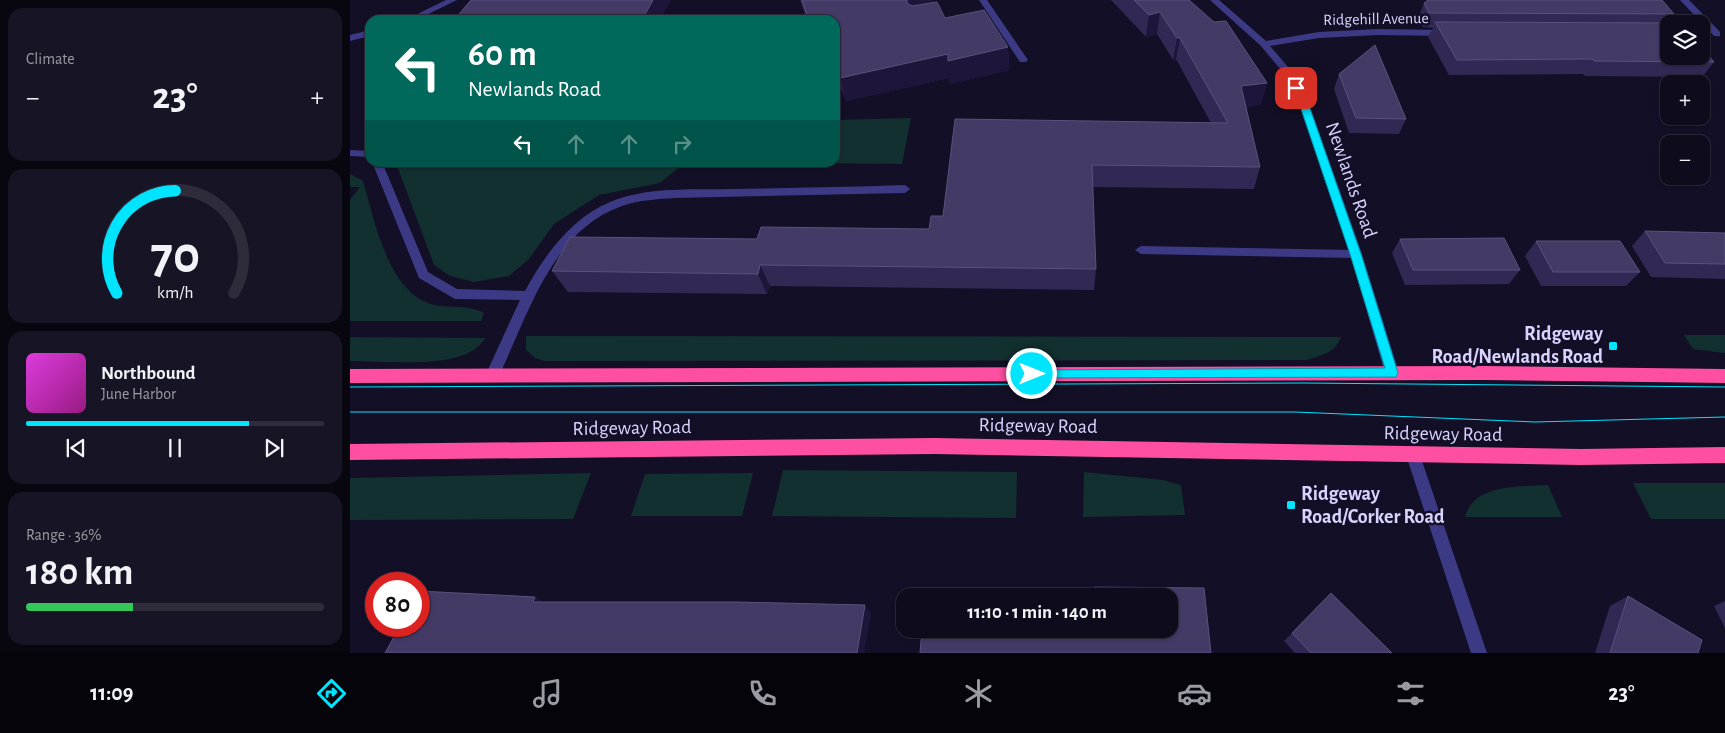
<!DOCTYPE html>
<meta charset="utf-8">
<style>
body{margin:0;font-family:"Alegreya Sans",sans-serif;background:#171425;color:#f1f3f6;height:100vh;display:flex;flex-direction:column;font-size:19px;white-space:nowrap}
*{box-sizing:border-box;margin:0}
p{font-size:16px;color:#9b9ba3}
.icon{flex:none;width:28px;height:28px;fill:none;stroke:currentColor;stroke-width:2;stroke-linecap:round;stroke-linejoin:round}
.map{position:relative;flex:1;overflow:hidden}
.drawer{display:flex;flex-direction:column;gap:8px;padding:8px;background:#08060f;width:350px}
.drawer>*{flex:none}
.guide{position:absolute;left:15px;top:15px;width:475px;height:152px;border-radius:15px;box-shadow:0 1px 4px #0004,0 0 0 1px #2e2b3b;background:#00695c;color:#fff;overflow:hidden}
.tools{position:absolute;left:1310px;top:15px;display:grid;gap:10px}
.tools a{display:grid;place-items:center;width:50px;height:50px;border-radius:10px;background:#0e0b1c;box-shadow:0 1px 4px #0004,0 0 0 1px #2e2b3b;font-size:25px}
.speed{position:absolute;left:15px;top:572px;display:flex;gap:10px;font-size:25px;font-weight:700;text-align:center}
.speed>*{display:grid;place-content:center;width:65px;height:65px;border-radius:50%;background:#0e0b1c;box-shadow:0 1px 4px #0004,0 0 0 1px #2e2b3b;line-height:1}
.speed .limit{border:8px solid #d22;background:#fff;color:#111}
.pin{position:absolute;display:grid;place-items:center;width:42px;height:42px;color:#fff;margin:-21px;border-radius:10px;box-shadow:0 2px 8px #0006}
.me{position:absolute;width:55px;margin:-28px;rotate:90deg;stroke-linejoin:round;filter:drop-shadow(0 0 4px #0008)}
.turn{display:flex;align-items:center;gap:18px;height:105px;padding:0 20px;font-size:22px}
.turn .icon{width:65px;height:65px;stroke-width:2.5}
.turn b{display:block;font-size:35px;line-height:42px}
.lanes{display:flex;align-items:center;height:48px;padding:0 20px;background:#0003;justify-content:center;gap:25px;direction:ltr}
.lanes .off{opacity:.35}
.big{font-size:38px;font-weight:600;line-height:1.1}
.drawer .card{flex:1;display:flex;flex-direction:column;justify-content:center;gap:8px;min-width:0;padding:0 18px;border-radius:15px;background:#171425}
.drawer .dial{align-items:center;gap:0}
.dial svg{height:130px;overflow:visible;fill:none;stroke:#2e2b3b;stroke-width:7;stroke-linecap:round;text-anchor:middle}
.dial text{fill:#f1f3f6;stroke:none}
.song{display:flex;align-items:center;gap:15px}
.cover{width:60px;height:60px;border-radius:8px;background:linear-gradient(135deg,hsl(300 70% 55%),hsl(310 70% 35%))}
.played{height:5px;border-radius:2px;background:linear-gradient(90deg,#00e5ff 75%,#2e2b3b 75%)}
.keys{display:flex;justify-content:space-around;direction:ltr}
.heat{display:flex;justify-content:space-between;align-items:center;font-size:28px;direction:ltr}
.charge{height:8px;border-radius:4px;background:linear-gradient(90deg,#34c759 36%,#2e2b3b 0)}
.trip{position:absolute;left:546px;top:588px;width:282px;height:50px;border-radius:15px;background:#0e0b1c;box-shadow:0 1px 4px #0004,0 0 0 1px #2e2b3b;font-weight:600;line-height:50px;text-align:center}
.tab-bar{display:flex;height:80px;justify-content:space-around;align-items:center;background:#06040b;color:#9b9ba3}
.tab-bar .icon{width:35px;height:35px}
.tab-bar .selected{color:#00e5ff}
.tab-bar b{font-size:22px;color:#f1f3f6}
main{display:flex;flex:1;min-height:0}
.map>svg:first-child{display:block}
</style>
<main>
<section class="drawer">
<div class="card"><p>Climate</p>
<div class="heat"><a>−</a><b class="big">23°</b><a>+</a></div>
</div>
<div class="card dial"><svg viewBox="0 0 100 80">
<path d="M14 69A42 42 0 1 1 86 69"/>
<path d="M14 69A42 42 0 0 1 50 6" stroke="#00e5ff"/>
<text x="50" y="56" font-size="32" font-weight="700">70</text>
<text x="50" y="72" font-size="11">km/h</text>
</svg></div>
<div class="card">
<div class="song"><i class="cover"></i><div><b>Northbound</b><p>June Harbor</p></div></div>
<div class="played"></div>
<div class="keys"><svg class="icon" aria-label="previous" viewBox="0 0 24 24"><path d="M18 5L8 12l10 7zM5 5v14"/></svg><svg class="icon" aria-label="pause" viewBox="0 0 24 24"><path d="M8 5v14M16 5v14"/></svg><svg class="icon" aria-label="next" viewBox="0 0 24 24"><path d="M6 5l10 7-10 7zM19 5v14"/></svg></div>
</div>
<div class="card"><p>Range · 36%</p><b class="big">180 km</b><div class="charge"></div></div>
</section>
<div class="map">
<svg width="1375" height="653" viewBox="0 0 1375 653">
<rect width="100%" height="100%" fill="#130f26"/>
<!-- green -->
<g fill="#12302f">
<polygon points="561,118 552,164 456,163 485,162 485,120"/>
<polygon points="46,163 46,162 343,163 331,166 310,183 249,195 204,224 179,259 159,276 124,282 100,276 84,265"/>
<path d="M0,174L13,181C24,218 37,288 78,303C96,310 115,303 134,313L131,321H0V200L10,187H0Z"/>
<polygon points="1334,335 1375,335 1375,353 1343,349"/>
<path d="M176,336L991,337C985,353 972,355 957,360L195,361L185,358L176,350Z"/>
<path d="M0,337L136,338C132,342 128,348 122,351C93,368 34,361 0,361Z"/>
<polygon points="433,470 667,472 666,518 422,516"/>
<polygon points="734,472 813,480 831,485 835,515 733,517"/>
<polygon points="241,473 223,519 0,520 0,478"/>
<polygon points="403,473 392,516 281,516 295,474"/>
<polygon points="1283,483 1375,483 1375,519 1301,519"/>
<path d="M1198,485L1212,517H1115C1124,483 1170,487 1198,485Z"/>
</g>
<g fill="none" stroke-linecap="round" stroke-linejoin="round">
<!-- lane -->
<g fill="#3d3a85" fill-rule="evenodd">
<polygon points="96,0 107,0 66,20 55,20"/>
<polygon points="629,0 637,0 678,60 676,62 670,62"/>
<polygon points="20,30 20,36 0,41 0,35"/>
<polygon points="0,150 20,151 20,157 0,156"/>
<path d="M22,162H32L78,272L107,289L175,291C194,256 221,218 260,202C298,186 344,190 384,189C441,188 498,187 555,185L560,189L555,193L325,198C308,199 289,200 272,206C200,231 177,319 147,380L142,381L137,380L135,376L170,300L105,299L69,278Z"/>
<polygon points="791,246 1006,250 1012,254 1006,258 791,254 785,250"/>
</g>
<!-- street -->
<g fill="#3d3a85" fill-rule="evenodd">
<polygon points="860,0 869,0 916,41 969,32 1028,29 1096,30 1100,33 1096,36 1028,35 969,38 920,46 945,75 958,101 1012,254 1049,373 1047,377 1042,378 1037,377 1035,373 1000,254 948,101 936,76 911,46"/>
<polygon points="1330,0 1339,0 1370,32 1370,36 1364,36"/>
<polygon points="1063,449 1068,451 1070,455 1137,653 1121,653 1056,455 1058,451"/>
</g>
<!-- highway -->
<g fill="#ff4fa3" fill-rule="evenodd">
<polygon points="1135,366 1375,369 1375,383 1135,380 0,383 0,369"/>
<polygon points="585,438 1231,449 1375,447 1375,463 1231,465 585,454 0,460 0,444"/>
</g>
<!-- tram -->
<g stroke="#00e5ff" stroke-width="1">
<polyline points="0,387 954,383 1375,387"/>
<polyline points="0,412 945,412 1185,422 1375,417"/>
</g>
</g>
<!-- wall -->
<g fill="#312854">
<polygon points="450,0 584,0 584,2 595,18 658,47 659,70 600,84 599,78 496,101 485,72 485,20 457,20"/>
<polygon points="761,0 839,0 917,83 911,104 896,107 910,167 904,189 742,187 746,269 744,290 420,286 417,294 218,292 202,271 407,239 579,229 593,216 861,123 826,59 823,60 807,34 796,37"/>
<polygon points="1074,3 1324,14 1318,23 1364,62 1352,77 1235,76 1233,74 1099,75 1078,37 1083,28 1073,27 1068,18"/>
<polygon points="989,74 1056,119 1049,134 999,133 984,89"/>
<polygon points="1295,231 1375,233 1375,279 1301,277 1282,246"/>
<polygon points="1050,239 1170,270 1159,284 1055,285 1042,253"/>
<polygon points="1186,241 1290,272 1276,286 1191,286 1175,256"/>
<polygon points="981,593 1042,653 945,653 934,641"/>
<polygon points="1278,596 1348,653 1245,653 1260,606"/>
<polygon points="1375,601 1375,628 1364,606"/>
</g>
<!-- shaded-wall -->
<g fill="#1d163a">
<polygon points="303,0 321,0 310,20 292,20"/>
<polygon points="557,0 584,0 586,16 560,26"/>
<polygon points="810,12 807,34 796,37 799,15"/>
<polygon points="467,16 468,20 459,20 458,18"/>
<polygon points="827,38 830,38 826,59 823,60"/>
<polygon points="658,47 659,70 600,84 599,78 496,101 490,78 598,54"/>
<polygon points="917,83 911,104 886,108 891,86"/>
<polygon points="410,265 420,286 417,294 408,274"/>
<polygon points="185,597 201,606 183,602"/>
<polygon points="515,605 521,614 514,653 507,653"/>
</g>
<!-- building -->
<g fill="#433a66" stroke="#5a527e">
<polygon points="121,0 303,0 292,20 104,20"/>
<polygon points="452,0 557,0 557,3 562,6 587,2 595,18 634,10 658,47 598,61 598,54 490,78 485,64 485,20 468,20 467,16 458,18"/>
<polygon points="784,0 839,0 864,22 876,21 917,83 891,86 910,167 742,165 746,269 410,265 408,274 202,271 220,237 407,239 411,227 579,229 581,216 593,216 605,119 878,123 830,38 827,38 810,12 799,15"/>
<polygon points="1078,0 1312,0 1324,14 1079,13 1074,3"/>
<polygon points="1085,22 1331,23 1332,24 1319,24 1319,56 1351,56 1351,47 1364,62 1244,61 1243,59 1107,60"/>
<polygon points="1025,45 1056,119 1006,118 989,74"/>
<polygon points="1295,231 1375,233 1375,264 1315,263"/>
<polygon points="1154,238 1170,270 1063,270 1050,239"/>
<polygon points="1186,241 1270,241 1290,272 1203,272"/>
<polygon points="744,587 854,588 861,653 570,653 572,629 820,629 820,596 744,596"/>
<polygon points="69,591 185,597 183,602 385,602 515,605 507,653 35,653 50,626 69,626"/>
<polygon points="981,593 1042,653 961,653 942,633"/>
<polygon points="1278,596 1352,640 1348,653 1260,653"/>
</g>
<!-- route -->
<polygon fill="#00e5ff" stroke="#0095a6" points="946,85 949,86 957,100 1011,254 1048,373 1046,377 678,378 676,374 678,371 682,370 1035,368 1000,254 948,100 942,88"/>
<!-- markers -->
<g fill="#00e5ff" stroke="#130f26" stroke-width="2">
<rect x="1258" y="341" width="10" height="10" rx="2.5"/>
<rect x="936" y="500" width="10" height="10" rx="2.5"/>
</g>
<g text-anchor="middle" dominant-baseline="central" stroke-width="5" stroke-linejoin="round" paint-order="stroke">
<!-- far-street labels -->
<g font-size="16" fill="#d9d4ff" stroke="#130f26">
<text transform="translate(1026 19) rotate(-1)">Ridgehill Avenue</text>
</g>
<!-- street labels -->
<g font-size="20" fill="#d9d4ff" stroke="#130f26">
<text transform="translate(1001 180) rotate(71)">Newlands Road</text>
<text transform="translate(688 426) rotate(1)">Ridgeway Road</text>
<text transform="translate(282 428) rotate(-1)">Ridgeway Road</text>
<text transform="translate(1093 434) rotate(1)">Ridgeway Road</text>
</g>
<!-- poi labels -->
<g font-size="20" font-weight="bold" fill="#d9d4ff" stroke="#130f26" text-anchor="end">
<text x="1253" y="334">Ridgeway<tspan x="1253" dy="23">Road/Newlands Road</tspan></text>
<text x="951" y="494" text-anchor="start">Ridgeway<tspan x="951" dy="23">Road/Corker Road</tspan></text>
</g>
</g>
</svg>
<div class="tools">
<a><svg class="icon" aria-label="layers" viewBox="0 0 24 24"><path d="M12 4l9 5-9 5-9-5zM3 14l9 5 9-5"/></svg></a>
<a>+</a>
<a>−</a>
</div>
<div class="speed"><div class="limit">80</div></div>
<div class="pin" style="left:946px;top:88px;background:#d93025"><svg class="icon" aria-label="arrive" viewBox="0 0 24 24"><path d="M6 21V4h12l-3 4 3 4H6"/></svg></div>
<svg class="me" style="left:682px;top:374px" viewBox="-20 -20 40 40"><circle r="17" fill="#00e5ff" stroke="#fff" stroke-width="3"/><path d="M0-11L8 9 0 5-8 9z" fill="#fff"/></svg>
<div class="trip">11:10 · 1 min · 140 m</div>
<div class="guide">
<div class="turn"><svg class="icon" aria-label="left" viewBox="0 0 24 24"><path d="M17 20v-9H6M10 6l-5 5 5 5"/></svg><div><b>60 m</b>Newlands Road</div></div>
<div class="lanes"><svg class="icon" aria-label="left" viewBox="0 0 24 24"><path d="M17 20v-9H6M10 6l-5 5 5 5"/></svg><svg class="icon off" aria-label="ahead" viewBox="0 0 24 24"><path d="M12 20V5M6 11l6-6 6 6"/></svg><svg class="icon off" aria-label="ahead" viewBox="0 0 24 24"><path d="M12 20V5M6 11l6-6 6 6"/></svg><svg class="icon off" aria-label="right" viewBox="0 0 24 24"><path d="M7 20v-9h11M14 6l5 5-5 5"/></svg></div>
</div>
</div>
</main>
<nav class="tab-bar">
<b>11:09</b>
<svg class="icon selected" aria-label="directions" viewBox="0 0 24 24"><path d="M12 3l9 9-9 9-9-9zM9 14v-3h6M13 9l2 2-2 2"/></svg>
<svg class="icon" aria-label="music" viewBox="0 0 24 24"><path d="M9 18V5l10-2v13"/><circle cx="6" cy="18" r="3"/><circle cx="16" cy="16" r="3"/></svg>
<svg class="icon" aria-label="phone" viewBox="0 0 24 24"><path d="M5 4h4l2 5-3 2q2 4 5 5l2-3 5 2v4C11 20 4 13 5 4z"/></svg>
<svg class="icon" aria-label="climate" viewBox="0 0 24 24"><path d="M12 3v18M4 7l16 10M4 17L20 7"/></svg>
<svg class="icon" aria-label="car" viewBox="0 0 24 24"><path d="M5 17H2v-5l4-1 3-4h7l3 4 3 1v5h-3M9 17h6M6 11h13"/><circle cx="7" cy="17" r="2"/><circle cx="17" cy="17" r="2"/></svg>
<svg class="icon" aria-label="filters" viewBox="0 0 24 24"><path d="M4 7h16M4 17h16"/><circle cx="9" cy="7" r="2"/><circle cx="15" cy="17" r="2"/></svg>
<b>23°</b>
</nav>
